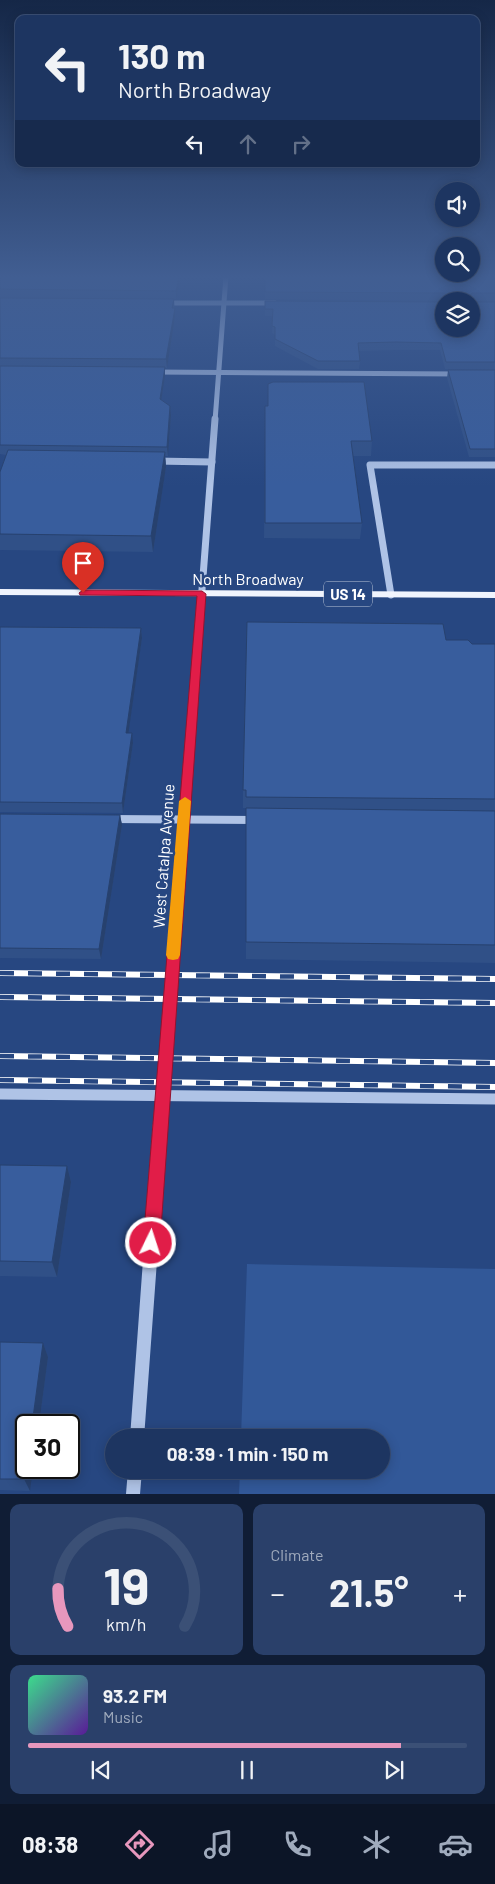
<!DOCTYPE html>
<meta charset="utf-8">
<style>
body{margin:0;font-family:Barlow,sans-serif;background:#2a406a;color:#f1f3f6;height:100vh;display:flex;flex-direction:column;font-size:19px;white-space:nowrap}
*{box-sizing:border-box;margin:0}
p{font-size:16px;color:#a0abbd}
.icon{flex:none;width:28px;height:28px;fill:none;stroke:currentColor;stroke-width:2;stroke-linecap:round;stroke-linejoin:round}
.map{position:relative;height:1494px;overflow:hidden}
.side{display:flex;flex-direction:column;gap:10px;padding:10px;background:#101d35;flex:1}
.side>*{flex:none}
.guide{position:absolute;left:15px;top:15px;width:465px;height:152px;border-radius:10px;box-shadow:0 2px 12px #0003,0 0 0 1px #3b5076;background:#1d3561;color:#f1f3f6;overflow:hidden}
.controls{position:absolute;left:435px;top:182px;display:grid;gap:10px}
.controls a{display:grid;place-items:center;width:45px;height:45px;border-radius:50%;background:#1d3561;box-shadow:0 2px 12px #0003,0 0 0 1px #3b5076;font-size:25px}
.speed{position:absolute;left:15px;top:1414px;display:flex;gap:10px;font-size:25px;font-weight:700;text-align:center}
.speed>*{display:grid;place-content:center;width:65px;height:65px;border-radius:50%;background:#1d3561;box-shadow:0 2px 12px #0003,0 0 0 1px #3b5076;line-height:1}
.speed .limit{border:2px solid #111;border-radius:8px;background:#fff;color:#111}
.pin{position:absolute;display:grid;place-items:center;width:42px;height:42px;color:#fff;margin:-51px -21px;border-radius:50% 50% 50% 0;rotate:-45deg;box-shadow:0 0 5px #0007}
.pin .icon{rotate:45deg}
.me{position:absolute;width:55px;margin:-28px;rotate:4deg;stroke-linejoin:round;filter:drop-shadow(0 0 4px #0008)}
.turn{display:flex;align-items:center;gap:18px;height:105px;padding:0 20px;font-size:22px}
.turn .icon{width:65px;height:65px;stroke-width:2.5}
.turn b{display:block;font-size:35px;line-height:42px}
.lanes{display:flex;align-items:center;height:48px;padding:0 20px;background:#0003;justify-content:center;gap:25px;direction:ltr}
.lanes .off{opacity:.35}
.big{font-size:38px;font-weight:700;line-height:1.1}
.side .card{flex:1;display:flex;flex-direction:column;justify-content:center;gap:8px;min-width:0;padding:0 18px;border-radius:10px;background:#2a406a}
.side .dial{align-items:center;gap:0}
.dial svg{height:130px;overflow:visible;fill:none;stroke:#3b5076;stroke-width:7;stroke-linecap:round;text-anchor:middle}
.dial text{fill:#f1f3f6;stroke:none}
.song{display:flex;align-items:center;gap:15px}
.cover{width:60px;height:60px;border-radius:8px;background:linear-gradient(135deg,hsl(150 70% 55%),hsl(270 70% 35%))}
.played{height:5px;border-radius:2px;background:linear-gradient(90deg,#e797bd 85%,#3b5076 85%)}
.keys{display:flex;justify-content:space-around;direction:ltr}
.heat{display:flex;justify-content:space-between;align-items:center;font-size:28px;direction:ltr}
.side .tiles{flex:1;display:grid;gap:10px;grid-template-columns:1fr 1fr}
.card:last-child{grid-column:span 2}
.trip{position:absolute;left:105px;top:1429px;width:285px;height:50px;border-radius:25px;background:#1d3561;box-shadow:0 2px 12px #0003,0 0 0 1px #3b5076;font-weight:700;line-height:50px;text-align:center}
.tab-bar{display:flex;height:80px;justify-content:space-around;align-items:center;background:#0c1527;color:#a0abbd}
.tab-bar .icon{width:35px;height:35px}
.tab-bar .current{color:#e797bd}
.tab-bar b{font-size:22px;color:#f1f3f6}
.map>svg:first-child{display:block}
</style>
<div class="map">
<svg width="495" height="1494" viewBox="0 0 495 1494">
<rect width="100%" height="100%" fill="#274781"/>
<!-- green -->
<polygon fill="#325898" points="247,1264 495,1269 495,1494 239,1494 240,1470 381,1470 381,1438 241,1437"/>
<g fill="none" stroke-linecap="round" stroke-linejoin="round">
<!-- minor-far4 -->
<g stroke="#afc3e6" stroke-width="5">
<polyline points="163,303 275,303"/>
<polyline points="155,372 460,374"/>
<polyline points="215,421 226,276"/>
</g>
<!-- minor-far3 -->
<g stroke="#afc3e6" stroke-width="7">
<polyline points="155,461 212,462"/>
<polyline points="391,595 370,465 495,465"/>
<polyline points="201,603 215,419"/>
</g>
<!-- minor-far2 -->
<g stroke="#afc3e6" stroke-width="8">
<polyline points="110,819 257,820"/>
<polyline points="183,833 201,601"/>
</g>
<!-- minor-far1 -->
<g stroke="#afc3e6" stroke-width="11">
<polyline points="0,1094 495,1099"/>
<polyline points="160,1125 183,832"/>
</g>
<!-- minor -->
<g stroke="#afc3e6" stroke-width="14">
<polyline points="137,1438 160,1124"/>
<polyline points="133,1494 135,1470"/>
</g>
<!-- major -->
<polygon fill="#f0f4fd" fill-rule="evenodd" points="0,589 495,592 495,598 0,595"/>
<defs>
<g id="rail">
<polyline points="0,973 495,979"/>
<polyline points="0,997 495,1003"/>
<polyline points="0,1056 495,1063"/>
<polyline points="0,1080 495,1087"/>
</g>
</defs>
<!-- rail casing -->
<use href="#rail" stroke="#fff" stroke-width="6"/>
<!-- rail -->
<use href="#rail" stroke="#274781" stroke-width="4.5" stroke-dasharray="14" stroke-linecap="butt"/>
</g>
<!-- wall -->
<g fill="#305087">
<polygon points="0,276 181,276 176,299 0,298"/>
<polygon points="265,276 495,276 495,301 445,301 265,299"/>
<polygon points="0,298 174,299 175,317 167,368 165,368 165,376 161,400 170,406 171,415 168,456 165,456 166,467 153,552 0,550 0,472 6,455 0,454"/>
<polygon points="265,301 495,302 495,370 445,369 440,350 396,350 359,351 360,361 359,369 318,369 275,346 275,335 272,333 273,316 265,316"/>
<polygon points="448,370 495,370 495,457 469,457 447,378"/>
<polygon points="265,406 372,441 371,456 353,456 362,523 360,539 264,538"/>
<polygon points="0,627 141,628 142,638 128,733 133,743 123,813 0,812"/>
<polygon points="446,640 472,644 495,644 495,963 246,959 246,808 243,808 243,790"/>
<polygon points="0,814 120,815 122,825 101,959 0,958"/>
<polygon points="0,1165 67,1166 71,1182 57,1277 0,1276"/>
<polygon points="0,1342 43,1343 48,1357 39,1425 26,1425 30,1491 0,1490"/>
</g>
<!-- shaded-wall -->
<g fill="#27416e">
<polygon points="179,276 181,276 176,299 176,291"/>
<polygon points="472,293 471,301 470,301 468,298"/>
<polygon points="175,308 175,317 167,368 166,359"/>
<polygon points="165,367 165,376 160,408 160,399"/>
<polygon points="170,406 171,415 168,456 167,447"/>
<polygon points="165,452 166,467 153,552 151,536"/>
<polygon points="141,628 142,638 127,743 126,733"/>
<polygon points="132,733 133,743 123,813 122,803"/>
<polygon points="120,815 122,825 101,959 99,949"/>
<polygon points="67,1166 71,1182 57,1277 52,1262"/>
<polygon points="43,1343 48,1357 39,1425 32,1425"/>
<polygon points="26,1462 26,1468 33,1468 30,1491 24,1479"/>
</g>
<!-- building -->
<g fill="#385d9d" stroke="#27416e">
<polygon points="0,276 179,276 176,291 0,289"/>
<polygon points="265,276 495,276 495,293 472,293 468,298 471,301 446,301 449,297 445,293 265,292"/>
<polygon points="0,298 174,299 172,308 175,308 166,359 0,358"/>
<polygon points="265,301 444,302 444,329 471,329 471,302 495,302 495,362 446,362 441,343 396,342 358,343 360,361 318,361 275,339 275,327 272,326 273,309 265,309"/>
<polygon points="0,366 165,367 160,399 170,406 167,447 0,445"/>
<polygon points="448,370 495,370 495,449 470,449"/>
<polygon points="273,382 364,382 372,441 351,441 362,523 265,523 265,406 268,406 268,384"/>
<polygon points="8,450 165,452 151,536 0,534 0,472"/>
<polygon points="247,622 443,624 446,640 468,640 472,644 495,644 495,799 246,797 246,790 243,790"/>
<polygon points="0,627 141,628 126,733 132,733 122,803 0,802"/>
<polygon points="246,808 495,811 495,945 246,942"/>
<polygon points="0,814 120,815 99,949 0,948"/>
<polygon points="0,1165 67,1166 52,1262 0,1261"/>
<polygon points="0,1342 43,1343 32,1425 26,1425 26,1462 24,1479 0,1479"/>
</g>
<!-- sky -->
<linearGradient id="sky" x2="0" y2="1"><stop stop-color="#152747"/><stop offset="0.57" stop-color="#415e92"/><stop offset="1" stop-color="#415e92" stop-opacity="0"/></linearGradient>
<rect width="495" height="486" fill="url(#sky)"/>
<!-- route -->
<polygon fill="#e11d48" stroke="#92132f" points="83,590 202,591 206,594 160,1243 157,1249 151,1251 145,1249 143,1243 197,596 80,595 79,593"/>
<!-- slow -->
<polygon fill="#f59e0b" points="185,797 191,801 180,955 178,959 173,960 168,959 166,955 179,801"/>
<g text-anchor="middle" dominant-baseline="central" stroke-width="5" stroke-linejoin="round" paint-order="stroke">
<!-- shield labels -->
<rect fill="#274781" stroke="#bec8d9" stroke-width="1" x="324" y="581.5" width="48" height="25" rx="4"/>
<g font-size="15" font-weight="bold" fill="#fff">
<text x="348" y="594">US 14</text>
</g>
<!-- street labels -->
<g font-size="16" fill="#fff" stroke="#274781">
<text x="248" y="578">North Broadway</text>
<text transform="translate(163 856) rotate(-86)">West Catalpa Avenue</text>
</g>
</g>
</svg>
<div class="controls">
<a><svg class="icon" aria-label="sound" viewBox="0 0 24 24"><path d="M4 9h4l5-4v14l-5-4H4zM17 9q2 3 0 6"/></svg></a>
<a><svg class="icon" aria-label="search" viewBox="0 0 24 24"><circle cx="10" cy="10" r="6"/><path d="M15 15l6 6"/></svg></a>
<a><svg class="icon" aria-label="layers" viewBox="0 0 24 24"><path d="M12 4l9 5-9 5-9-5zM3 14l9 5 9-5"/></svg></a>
</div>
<div class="speed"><div class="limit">30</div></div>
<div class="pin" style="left:83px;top:593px;background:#d93025"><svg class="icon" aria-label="arrive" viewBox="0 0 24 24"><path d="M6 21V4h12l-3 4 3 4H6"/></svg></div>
<svg class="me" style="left:151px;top:1243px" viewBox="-20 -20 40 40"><circle r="17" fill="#e11d48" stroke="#fff" stroke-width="3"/><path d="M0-11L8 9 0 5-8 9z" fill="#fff"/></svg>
<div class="trip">08:39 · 1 min · 150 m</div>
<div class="guide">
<div class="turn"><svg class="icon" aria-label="left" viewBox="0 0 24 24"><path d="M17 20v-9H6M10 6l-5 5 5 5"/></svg><div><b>130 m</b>North Broadway</div></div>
<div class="lanes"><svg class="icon" aria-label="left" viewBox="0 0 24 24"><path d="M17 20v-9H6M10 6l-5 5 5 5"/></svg><svg class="icon off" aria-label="ahead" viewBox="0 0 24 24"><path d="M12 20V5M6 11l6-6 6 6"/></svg><svg class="icon off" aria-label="right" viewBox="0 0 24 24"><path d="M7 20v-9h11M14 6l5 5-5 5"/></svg></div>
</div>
</div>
<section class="side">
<div class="tiles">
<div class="card dial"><svg viewBox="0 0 100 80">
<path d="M14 69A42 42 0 1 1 86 69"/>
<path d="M14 69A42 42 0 0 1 8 46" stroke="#e797bd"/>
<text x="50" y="56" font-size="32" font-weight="700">19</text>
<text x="50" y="72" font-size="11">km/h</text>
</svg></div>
<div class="card"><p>Climate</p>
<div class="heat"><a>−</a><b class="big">21.5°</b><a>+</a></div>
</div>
<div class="card">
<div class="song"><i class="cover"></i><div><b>93.2 FM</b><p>Music</p></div></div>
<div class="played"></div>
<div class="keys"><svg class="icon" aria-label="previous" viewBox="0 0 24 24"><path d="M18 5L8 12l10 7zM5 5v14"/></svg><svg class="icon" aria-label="pause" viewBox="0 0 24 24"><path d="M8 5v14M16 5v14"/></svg><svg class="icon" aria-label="next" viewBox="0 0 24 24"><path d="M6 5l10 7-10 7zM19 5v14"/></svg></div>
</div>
</div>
</section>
<nav class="tab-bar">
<b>08:38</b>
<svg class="icon current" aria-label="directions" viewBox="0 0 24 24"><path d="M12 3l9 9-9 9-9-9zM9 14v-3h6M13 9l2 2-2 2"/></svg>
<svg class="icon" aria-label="music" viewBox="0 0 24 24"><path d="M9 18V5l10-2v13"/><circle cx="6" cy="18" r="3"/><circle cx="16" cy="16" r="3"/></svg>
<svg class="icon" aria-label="phone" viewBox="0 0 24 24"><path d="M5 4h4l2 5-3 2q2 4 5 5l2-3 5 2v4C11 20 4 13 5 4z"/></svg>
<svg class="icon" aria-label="climate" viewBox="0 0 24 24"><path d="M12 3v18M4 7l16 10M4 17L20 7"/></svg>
<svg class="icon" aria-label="car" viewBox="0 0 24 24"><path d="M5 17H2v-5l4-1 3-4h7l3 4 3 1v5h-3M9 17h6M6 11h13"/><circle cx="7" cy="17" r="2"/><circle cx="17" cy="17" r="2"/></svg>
</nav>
